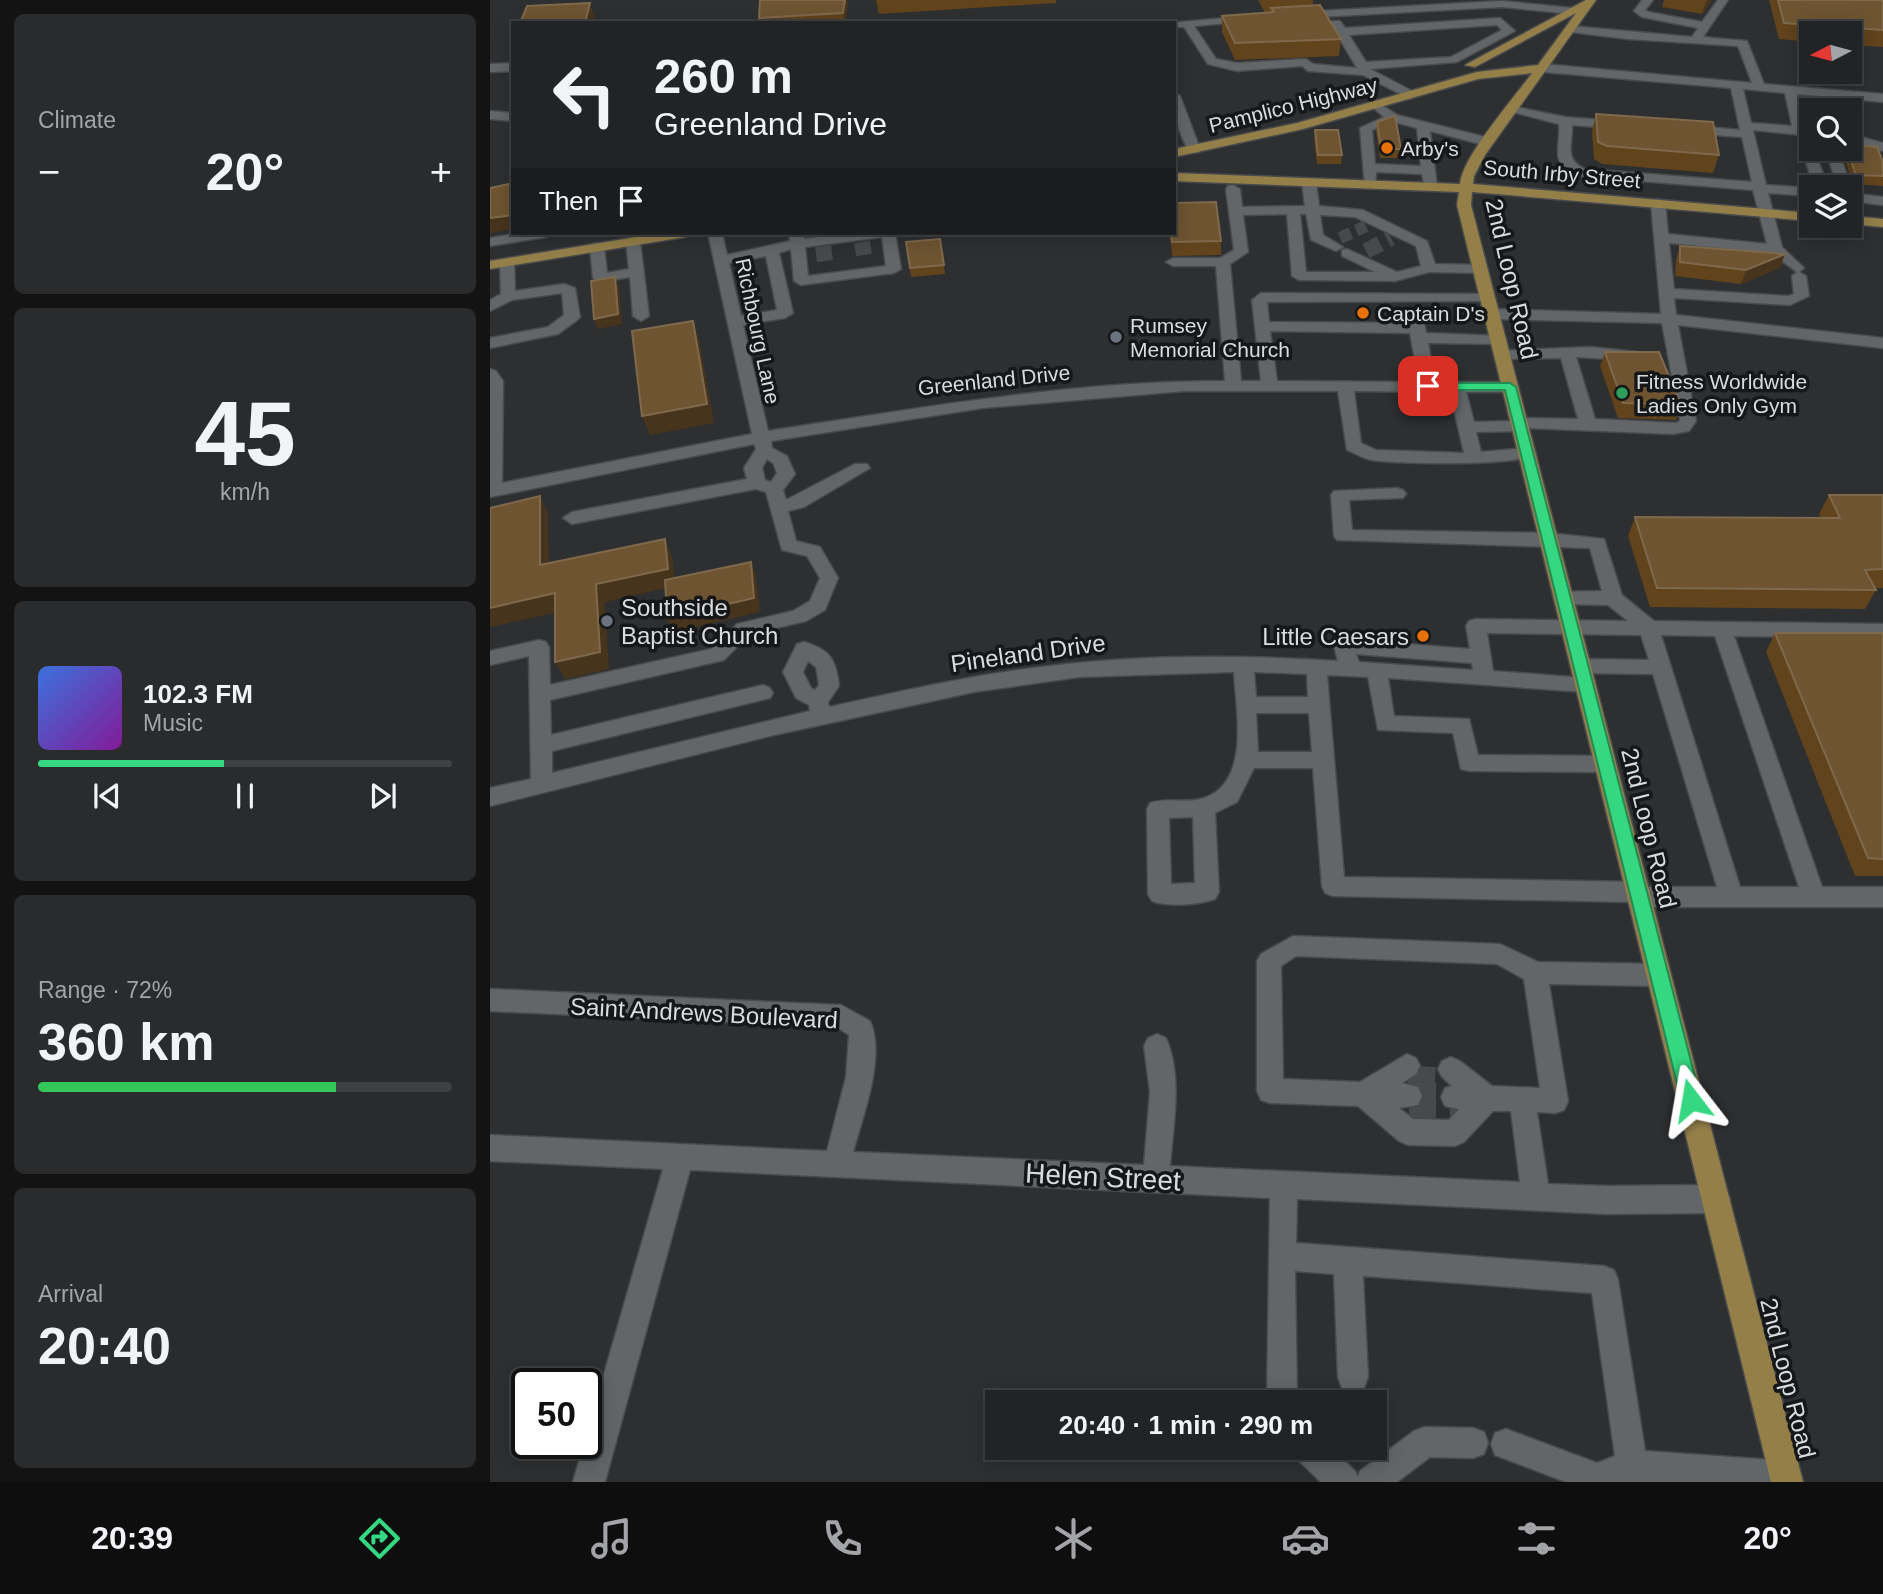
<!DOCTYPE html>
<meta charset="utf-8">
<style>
body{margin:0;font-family:Helvetica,sans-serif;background:#2a2b2d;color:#f1f3f6;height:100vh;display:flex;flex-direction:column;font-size:26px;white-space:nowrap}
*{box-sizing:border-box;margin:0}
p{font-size:23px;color:#a2a4a7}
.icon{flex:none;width:38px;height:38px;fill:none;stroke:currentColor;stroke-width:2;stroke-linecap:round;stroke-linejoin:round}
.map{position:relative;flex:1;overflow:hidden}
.side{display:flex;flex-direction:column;gap:14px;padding:14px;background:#131314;width:490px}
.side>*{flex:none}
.banner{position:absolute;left:21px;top:21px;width:665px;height:214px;border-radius:0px;box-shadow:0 4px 18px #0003,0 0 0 2px #3f4042;background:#222325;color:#f1f3f6;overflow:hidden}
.needle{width:46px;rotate:264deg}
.buttons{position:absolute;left:1309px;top:21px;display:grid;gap:14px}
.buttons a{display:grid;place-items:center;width:63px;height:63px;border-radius:0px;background:#222325;box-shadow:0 4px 18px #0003,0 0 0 2px #3f4042;font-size:35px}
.speed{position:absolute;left:21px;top:1368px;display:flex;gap:14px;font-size:35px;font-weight:700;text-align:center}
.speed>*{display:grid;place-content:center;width:91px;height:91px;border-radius:50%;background:#222325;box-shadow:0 4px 18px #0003,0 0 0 2px #3f4042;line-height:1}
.speed .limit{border:4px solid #111;border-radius:10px;background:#fff;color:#111}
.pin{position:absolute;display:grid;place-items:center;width:60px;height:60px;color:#fff;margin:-30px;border-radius:14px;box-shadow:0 4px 10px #0006}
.me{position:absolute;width:77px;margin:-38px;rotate:346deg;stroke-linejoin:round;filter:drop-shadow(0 0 5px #0008)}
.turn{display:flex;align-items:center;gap:24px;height:147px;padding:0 28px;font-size:32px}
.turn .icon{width:91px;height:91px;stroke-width:2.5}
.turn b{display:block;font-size:49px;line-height:60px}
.then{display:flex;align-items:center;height:66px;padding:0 28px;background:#0003;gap:14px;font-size:26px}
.big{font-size:52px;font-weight:600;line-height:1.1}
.side .widget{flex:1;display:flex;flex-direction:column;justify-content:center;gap:10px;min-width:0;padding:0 24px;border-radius:10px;background:#2a2b2d}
.side .dial{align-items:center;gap:0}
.dial b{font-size:91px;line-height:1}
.song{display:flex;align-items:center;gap:21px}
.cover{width:84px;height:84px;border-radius:10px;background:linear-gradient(135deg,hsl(220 70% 55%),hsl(290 70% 35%))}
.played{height:7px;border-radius:4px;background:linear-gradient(90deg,#35d881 45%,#3f4042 45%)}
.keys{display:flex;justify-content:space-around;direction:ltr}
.heat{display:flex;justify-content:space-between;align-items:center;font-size:38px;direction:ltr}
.charge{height:10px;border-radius:5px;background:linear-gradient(90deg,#34c759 72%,#3f4042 0)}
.trip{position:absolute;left:495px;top:1390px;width:402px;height:70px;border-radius:0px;background:#222325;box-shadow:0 4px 18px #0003,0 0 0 2px #3f4042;font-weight:600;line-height:70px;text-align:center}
.dock{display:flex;height:112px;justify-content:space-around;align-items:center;background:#0e0e0f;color:#a2a4a7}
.dock .icon{width:49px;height:49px}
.dock .on{color:#35d881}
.dock b{font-size:32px;color:#f1f3f6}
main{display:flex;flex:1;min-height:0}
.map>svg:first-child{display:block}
</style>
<main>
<section class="side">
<div class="widget"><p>Climate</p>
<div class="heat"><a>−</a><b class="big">20°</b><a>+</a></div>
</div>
<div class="widget dial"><b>45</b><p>km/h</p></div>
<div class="widget">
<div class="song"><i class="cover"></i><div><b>102.3 FM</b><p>Music</p></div></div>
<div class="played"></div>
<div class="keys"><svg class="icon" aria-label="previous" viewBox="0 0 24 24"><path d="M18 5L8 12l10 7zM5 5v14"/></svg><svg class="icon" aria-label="pause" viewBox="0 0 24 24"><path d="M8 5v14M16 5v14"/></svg><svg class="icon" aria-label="next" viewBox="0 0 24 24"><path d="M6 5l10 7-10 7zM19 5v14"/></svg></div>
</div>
<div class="widget"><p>Range · 72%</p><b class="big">360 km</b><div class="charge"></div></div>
<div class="widget"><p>Arrival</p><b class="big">20:40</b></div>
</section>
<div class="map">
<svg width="1393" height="1482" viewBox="0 0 1393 1482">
<rect width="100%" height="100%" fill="#2d2f31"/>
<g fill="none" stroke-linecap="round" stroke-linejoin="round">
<!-- minor-tunnel-far2 -->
<polyline stroke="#47494b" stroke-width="12" stroke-dasharray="12 6" stroke-linecap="butt" points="850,238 876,226"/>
<!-- minor-tunnel-far1 -->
<g stroke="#47494b" stroke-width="16" stroke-dasharray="16 8" stroke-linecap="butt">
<polyline points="372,242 374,255"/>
<polyline points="333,246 335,261"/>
<polyline points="876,251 901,238"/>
</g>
<!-- minor-tunnel -->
<g stroke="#47494b" stroke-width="27" stroke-dasharray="27 14" stroke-linecap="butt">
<polyline points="918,1079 963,1082"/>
<polyline points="919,1096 964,1097"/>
<polyline points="919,1111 966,1112"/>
</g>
<defs>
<g id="minor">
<path d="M1152,0H1163L1155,10L1159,12L1212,22L1228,0H1238L1213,37L1257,41L1274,84L1393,94V102L1307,94L1315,128H1321V136L1263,130L1276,185L1321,188V196L1278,193L1292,247L1314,268L1309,272L1316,276L1319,296L1300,305L1184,298L1186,315L1393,338V348L1188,325L1206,421L1199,431L1183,434L1037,428L1030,431L986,432L991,452L1037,448L1046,453C1034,467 905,464 882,460C874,459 865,453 857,450L848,391H694L493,408L281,441L282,448L297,456L305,474L293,490L296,500L365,464H377L380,468L314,507L298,511L306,541L330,547L348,578L335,610L316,621L260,634L234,660L60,700L61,735L273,685L280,688L283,693L280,698L62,751V773L320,711L319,705L306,698L293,672L307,644L314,642C341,650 346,660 349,686L338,702L339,707C413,691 486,674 560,666C656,654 754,655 848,661L844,646L847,641L854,639L980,649L976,626L979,621L986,619L1138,621L1118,605L1073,604L1066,602L1063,597L1066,592L1112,591L1100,548L847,540L844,536L841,495L844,491L907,488L913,490L916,494L913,498L859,500L862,530L1059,533L1114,539L1132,595L1164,621L1393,624V638L1244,636L1332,887H1393V907H1149L1140,902L843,896L835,893L832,886L823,768H764L747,802L725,813L729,892L725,899C708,905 679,907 662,901L658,894L657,809L660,803C677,797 697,804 714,798C761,782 746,711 744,672L589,677L484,692L284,735L0,806V788L41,779L39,656L0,665V651L49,640L56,642L59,647L60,685L221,649L247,624L303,611L320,601L330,578L317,556L292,550L276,492L266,489L82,524L73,518L82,512L257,479L254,468L266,449L264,444L0,497V369L6,371L13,381L12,483L262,434L218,233H232L237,255L300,241L299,233H313L314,239L360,233H405L411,269L404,273L311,285L304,281L301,249L289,253L303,313L295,318L253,325L278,431C429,408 582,381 735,381L726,266H683L676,262L683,258H730L744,250L736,189L738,186L743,185L750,189L752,207L815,206L812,183L819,179L826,183L829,206L873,210L937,241L945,264L991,265L998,269L991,273L939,272L905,281L809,280L802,276L797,214L753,215L758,252L740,264L751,381H771L762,300L771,293L998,294L1005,298L1003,301L777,302L779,322L919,323L917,316L925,311L933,316L936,333L1013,336L1016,339L1013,342L1008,344L938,343L945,382H1020L1028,387L1020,392H976L984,422L1022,421L1029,418L1088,419L1071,358L1012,359L1006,357L1004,354L1006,351L1100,347L1147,352L1149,355L1147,358L1141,360L1086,357L1105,419L1187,423L1190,420L1172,323L1002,319L994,314L1002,309L1171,314L1161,203L1168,199L1175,203L1178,234L1277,244L1263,190L1087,176C1058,162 1071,148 1069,124L1015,110L1021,106L1075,117L1137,122V128L1133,129L1082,125C1083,144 1073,159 1095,169L1262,182L1252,137L1196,133L1190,129L1196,125L1250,130L1241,88L1053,72L1047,68L1053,64L1262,83L1248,46L1138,39L1081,32L1075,29L1081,26L1202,37L1208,28L1152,17L1144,11ZM1253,89L1295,93L1302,126L1261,123ZM810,214H816L821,240L846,251L853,247L833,235L830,215L865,217L926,246L931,266L907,272L857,249L852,250V256L885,272H816ZM392,237L396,266L318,276L315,247ZM1179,243L1281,253L1307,272L1302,276L1304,294L1298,296L1184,289ZM276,256L287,310L251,316L239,263ZM780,331L920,333L929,382L787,381ZM864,391L960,392L974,453L886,450L871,443ZM277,459L283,463L287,473L281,482L275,480L272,468ZM997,633L1151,635L1159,660L1090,659L1083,661L1080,666L1083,671L1090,673L1163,674L1227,887H1157L1148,882L854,877L837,675L878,677L888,730L963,733L971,769L979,771L1115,772L1123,770L1126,764L1123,758L1115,756L988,755L979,719L904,716L898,678L1095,692L1102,690L1105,685L1102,680L1095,678L1003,671ZM1171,635L1225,636L1309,887H1250ZM866,654L982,663L983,670L869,662ZM318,661L326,667L329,685L325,690L321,688L313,672ZM764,672L817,674L818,697H766ZM766,713H819L822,752H768ZM703,817L705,883L681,884L679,818Z"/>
<polygon points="1012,1 1083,8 1088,11 1083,14 1012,7 809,18 804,15 809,12"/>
<path d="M759,16L765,19L763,21L704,26L726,59L747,63L816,59L823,64L867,68L840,23L842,21H850L855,28L1010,18L1025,31L967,62L880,69L924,92L926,95L920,99L873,75L818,71L812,66L747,71L718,64L694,27H684V23H679ZM1007,25L1012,30L961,57L876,62L859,35Z"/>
<polygon points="23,63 23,71 0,72 0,64"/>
<path d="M684,92L690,96L710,149L709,152L704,153C689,146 684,108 684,92Z"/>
<path d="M887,102L907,115L1003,139L1004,142L998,146L940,131L947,186L945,189H935L932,174L886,172L885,188H875L870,128L894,117L881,106ZM904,122L927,128L931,166L885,164L882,130Z"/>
<polygon points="0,111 23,113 23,121 0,119"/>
<polygon points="1360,134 1393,143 1393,151 1360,142"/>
<polygon points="1321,145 1321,149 1327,149 1325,152 1338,187 1324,187 1312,149"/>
<polygon points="1336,149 1348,149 1361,187 1360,188 1347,187"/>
<polygon points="1360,193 1393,197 1393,205 1360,201"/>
<polygon points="31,233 63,233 56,237 0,246 0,238"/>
<polygon points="143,237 150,241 159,316 151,321 143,316 140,277 110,282 103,278 100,247 102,244 107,243 114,247 117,273 139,269 136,241"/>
<polygon points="17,258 24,262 25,291 74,284 85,288 90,317 87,320 68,334 0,348 0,338 58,327 74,315 72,293 22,300 0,311 0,300 11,294 10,262"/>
<path d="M803,936L1010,944L1048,962L1169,964L1178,967L1181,975L1178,983L1169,986L1059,984L1078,1101L1074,1110L1065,1113L1047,1112L1058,1184L1117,1186L1226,1185L1236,1189L1240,1199L1236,1209L1226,1213L1117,1214L807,1199L806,1243L1114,1266L1124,1270L1128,1280L1155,1451L1296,1461L1307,1466L1312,1477L1310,1482H1076L1005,1455L1001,1444L1005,1433L1016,1429L1107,1463L1125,1456L1102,1293L873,1276L878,1377L874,1388L863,1392L852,1388L848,1377L844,1274L805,1271L807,1402H777L780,1198L200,1170L115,1482H83L173,1169L0,1161V1135L337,1151L356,1077L359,1035L347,1027L0,1011V989L351,1005L380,1021C396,1056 373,1116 363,1152L654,1165L660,1092L654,1046L658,1038L667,1034L676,1038C693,1076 683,1126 680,1166L1030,1182L1021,1111H1003L974,1142L965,1146L918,1145L909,1141L868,1106L780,1103L771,1100L767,1091V961L771,954ZM806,956L1007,964L1034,979L1050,1088L1002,1086L970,1061L961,1057L952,1061L948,1069L952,1077L962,1086L955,1088L951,1097L955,1106L969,1109L959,1120L923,1119L909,1108L928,1105L932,1096L928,1087L912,1083L926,1074L930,1066L926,1058L917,1054L870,1082L793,1079L791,966Z"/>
<polygon points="935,1427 983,1428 994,1432 998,1443 994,1454 983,1458 940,1457 907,1482 831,1482 806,1458 802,1447 840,1447 865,1471 868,1477 870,1471 924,1431"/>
</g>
<g id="major">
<path d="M1096,0H1106L995,155L984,176L983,184L1321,213V221L982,192L981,205L1313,1482H1281L967,205L969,192L684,181V173L970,184C972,157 1025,97 1042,73L988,79L813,129L684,157V149L807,123L987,72L1048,65L1086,13L985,67L975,65Z"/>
<polygon points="1360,216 1393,219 1393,227 1360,224"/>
<polygon points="171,233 202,233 195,237 0,269 0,261"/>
</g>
</defs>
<!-- minor casing -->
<use href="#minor" stroke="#484a4c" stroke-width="3"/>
<!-- major casing -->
<use href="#major" stroke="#484a4c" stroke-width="3"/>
<!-- minor -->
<use href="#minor" fill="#636668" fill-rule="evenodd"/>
<!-- major -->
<use href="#major" fill="#947f49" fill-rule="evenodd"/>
</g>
<!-- wall -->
<g fill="#61431c">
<polygon points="270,0 357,0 358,5 355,23 270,23 269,18"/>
<polygon points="386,0 566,0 566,3 389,14"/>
<polygon points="768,0 829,0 823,0 823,5 851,39 849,56 745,60 732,32 732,16 775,13"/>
<polygon points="1174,0 1222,0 1212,14 1172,7"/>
<polygon points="1279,0 1393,0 1393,47 1360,45 1360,33 1321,33 1321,42 1289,39"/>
<polygon points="1106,114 1229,155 1223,173 1112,164 1104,159 1102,131"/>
<polygon points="887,122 911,149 910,158 890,158 886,131"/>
<polygon points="825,130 852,155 851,164 827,164 824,139"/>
<polygon points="1355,149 1360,149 1393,162 1393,186 1363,184 1353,154"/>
<polygon points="680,233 731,241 731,255 682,256"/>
<polygon points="450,239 455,274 421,277 416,242"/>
<polygon points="1190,246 1290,268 1251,284 1185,276 1186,260"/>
<polygon points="1115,352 1191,405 1186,420 1128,418 1110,366"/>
<polygon points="1339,495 1393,495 1393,588 1385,588 1386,590 1375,609 1160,607 1138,536 1145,517 1331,518 1329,514"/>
<polygon points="1285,633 1393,633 1393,876 1365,876 1276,652"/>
</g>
<!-- shaded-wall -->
<g fill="#47341c">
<polygon points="355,0 357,0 358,5 355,23 353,13"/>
<polygon points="1217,0 1222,0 1212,14 1216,2"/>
<polygon points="100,3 104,15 102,23 95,23"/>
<polygon points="23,215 23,229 0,233 0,218"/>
<polygon points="1295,254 1290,268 1251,284 1256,270"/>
<polygon points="125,277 129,286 132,324 108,329 104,319"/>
<polygon points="203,321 209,339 224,423 160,435 152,416"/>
<polygon points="50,496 58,514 59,582 50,565"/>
<polygon points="175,539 182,557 186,586 115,602 119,669 75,679 65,662 106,584"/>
<polygon points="261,562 266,576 270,612 183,632 177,618"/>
<polygon points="65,593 74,611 0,627 0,608"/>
</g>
<!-- building -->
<g fill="#6e5431" stroke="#7f694c" stroke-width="2">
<polygon points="270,0 355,0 353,13 269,18"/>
<polygon points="1288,0 1393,0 1393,30 1294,23"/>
<polygon points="100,3 95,23 30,23 37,6"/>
<polygon points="830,5 851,39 745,43 732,16 784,12 781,8"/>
<polygon points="1106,114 1223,122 1229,155 1117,146 1108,142"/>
<polygon points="905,116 911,149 891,149 887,122"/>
<polygon points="825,130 848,130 852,155 828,155"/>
<polygon points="1360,145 1387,147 1393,162 1393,176 1366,175 1357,149 1360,149"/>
<polygon points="23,183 23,215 0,218 0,188"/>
<polygon points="726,202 731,241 682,242 681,233 684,233 684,203"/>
<polygon points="450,239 454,265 420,268 416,242"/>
<polygon points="1190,246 1295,254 1256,270 1190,262"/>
<polygon points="125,277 128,314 104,319 101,281"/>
<polygon points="203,321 217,404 152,416 142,331"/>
<polygon points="1115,352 1169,352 1191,405 1133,403"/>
<polygon points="1339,495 1393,495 1393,569 1375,570 1386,590 1167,588 1145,517 1350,518"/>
<polygon points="50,496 50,565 175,539 178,569 106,584 110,652 65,662 65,593 0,608 0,508"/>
<polygon points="261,562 264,598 177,618 175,580"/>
<polygon points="1285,633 1393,633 1393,859 1378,858"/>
</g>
<!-- route -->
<polygon fill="#35d881" stroke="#228c54" stroke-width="2" points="933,383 1020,383 1026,387 1211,1100 1208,1106 1201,1109 1194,1106 1191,1100 1015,390 938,390 932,386"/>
<!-- markers -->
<g fill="#e8710a" stroke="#161718" stroke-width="2.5">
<circle cx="897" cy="148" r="7"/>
<circle cx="873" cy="313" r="7"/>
<circle cx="933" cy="636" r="7"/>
</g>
<g fill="#6b7280" stroke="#161718" stroke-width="2.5">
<circle cx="626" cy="337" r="7"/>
<circle cx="117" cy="621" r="7"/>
</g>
<circle fill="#2e9e5b" stroke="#161718" stroke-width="2.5" cx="1132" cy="393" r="7"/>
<g text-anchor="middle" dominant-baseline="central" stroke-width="7" stroke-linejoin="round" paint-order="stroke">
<!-- far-street labels -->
<g font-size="21" fill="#dadbdd" stroke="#161718">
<text transform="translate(803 105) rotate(-14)">Pamplico Highway</text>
<text transform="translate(1072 174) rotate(5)">South Irby Street</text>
<text transform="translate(268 331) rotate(78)">Richbourg Lane</text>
<text transform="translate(504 380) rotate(-6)">Greenland Drive</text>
</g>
<!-- far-poi labels -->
<g font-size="21" fill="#dadbdd" stroke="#161718" text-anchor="start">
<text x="911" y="148">Arby's</text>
<text x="887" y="313">Captain D's</text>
<text x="640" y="325">Rumsey<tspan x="640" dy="24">Memorial Church</tspan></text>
<text x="1146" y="381">Fitness Worldwide<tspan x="1146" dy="24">Ladies Only Gym</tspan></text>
</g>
<!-- street labels -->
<g font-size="24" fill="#dadbdd" stroke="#161718">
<text transform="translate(1022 279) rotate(77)">2nd Loop Road</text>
<text transform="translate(538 653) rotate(-8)">Pineland Drive</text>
<text transform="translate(1159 828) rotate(76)">2nd Loop Road</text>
<text transform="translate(214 1013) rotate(3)">Saint Andrews Boulevard</text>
<text transform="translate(1298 1378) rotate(76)">2nd Loop Road</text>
</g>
<!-- poi labels -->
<g font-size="24" fill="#dadbdd" stroke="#161718" text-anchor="start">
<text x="131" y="607">Southside<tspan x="131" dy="28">Baptist Church</tspan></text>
<text x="919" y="636" text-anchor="end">Little Caesars</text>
</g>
<!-- near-street labels -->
<g font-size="28" fill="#dadbdd" stroke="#161718">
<text transform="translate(613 1177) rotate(3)">Helen Street</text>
</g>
</g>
</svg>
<div class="buttons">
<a><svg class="needle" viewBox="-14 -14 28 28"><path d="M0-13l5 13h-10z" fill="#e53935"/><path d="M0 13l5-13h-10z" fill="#a2a4a7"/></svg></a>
<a><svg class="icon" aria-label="search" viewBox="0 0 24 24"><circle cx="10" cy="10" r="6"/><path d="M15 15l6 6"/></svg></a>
<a><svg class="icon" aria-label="layers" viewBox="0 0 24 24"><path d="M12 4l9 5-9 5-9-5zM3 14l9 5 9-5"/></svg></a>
</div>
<div class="speed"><div class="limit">50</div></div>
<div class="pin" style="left:938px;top:386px;background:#d93025"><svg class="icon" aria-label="arrive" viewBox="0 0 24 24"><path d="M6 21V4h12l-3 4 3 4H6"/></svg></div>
<svg class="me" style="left:1201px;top:1100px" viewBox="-20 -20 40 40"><path d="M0-17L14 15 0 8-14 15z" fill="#35d881" stroke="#fff" stroke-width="4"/></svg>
<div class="trip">20:40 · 1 min · 290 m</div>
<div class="banner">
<div class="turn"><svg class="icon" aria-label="left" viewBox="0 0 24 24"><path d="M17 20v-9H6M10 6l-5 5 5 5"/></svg><div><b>260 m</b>Greenland Drive</div></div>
<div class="then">Then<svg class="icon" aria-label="arrive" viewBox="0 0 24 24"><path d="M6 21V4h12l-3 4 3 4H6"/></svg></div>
</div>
</div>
</main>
<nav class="dock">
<b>20:39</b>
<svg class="icon on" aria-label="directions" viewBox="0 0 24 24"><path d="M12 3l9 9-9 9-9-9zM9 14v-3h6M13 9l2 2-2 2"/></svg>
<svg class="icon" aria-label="music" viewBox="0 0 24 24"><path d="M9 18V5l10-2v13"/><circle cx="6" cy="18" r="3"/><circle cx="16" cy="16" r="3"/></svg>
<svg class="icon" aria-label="phone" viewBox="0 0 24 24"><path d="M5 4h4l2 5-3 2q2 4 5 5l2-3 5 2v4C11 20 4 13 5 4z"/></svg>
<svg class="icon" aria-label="climate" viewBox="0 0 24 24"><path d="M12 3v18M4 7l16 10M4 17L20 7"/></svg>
<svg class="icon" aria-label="car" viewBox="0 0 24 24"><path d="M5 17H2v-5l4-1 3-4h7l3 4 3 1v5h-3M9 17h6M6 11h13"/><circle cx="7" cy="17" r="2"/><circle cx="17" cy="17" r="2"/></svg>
<svg class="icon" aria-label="filters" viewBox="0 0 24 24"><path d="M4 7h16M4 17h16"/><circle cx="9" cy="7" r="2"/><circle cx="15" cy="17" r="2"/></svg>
<b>20°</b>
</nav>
